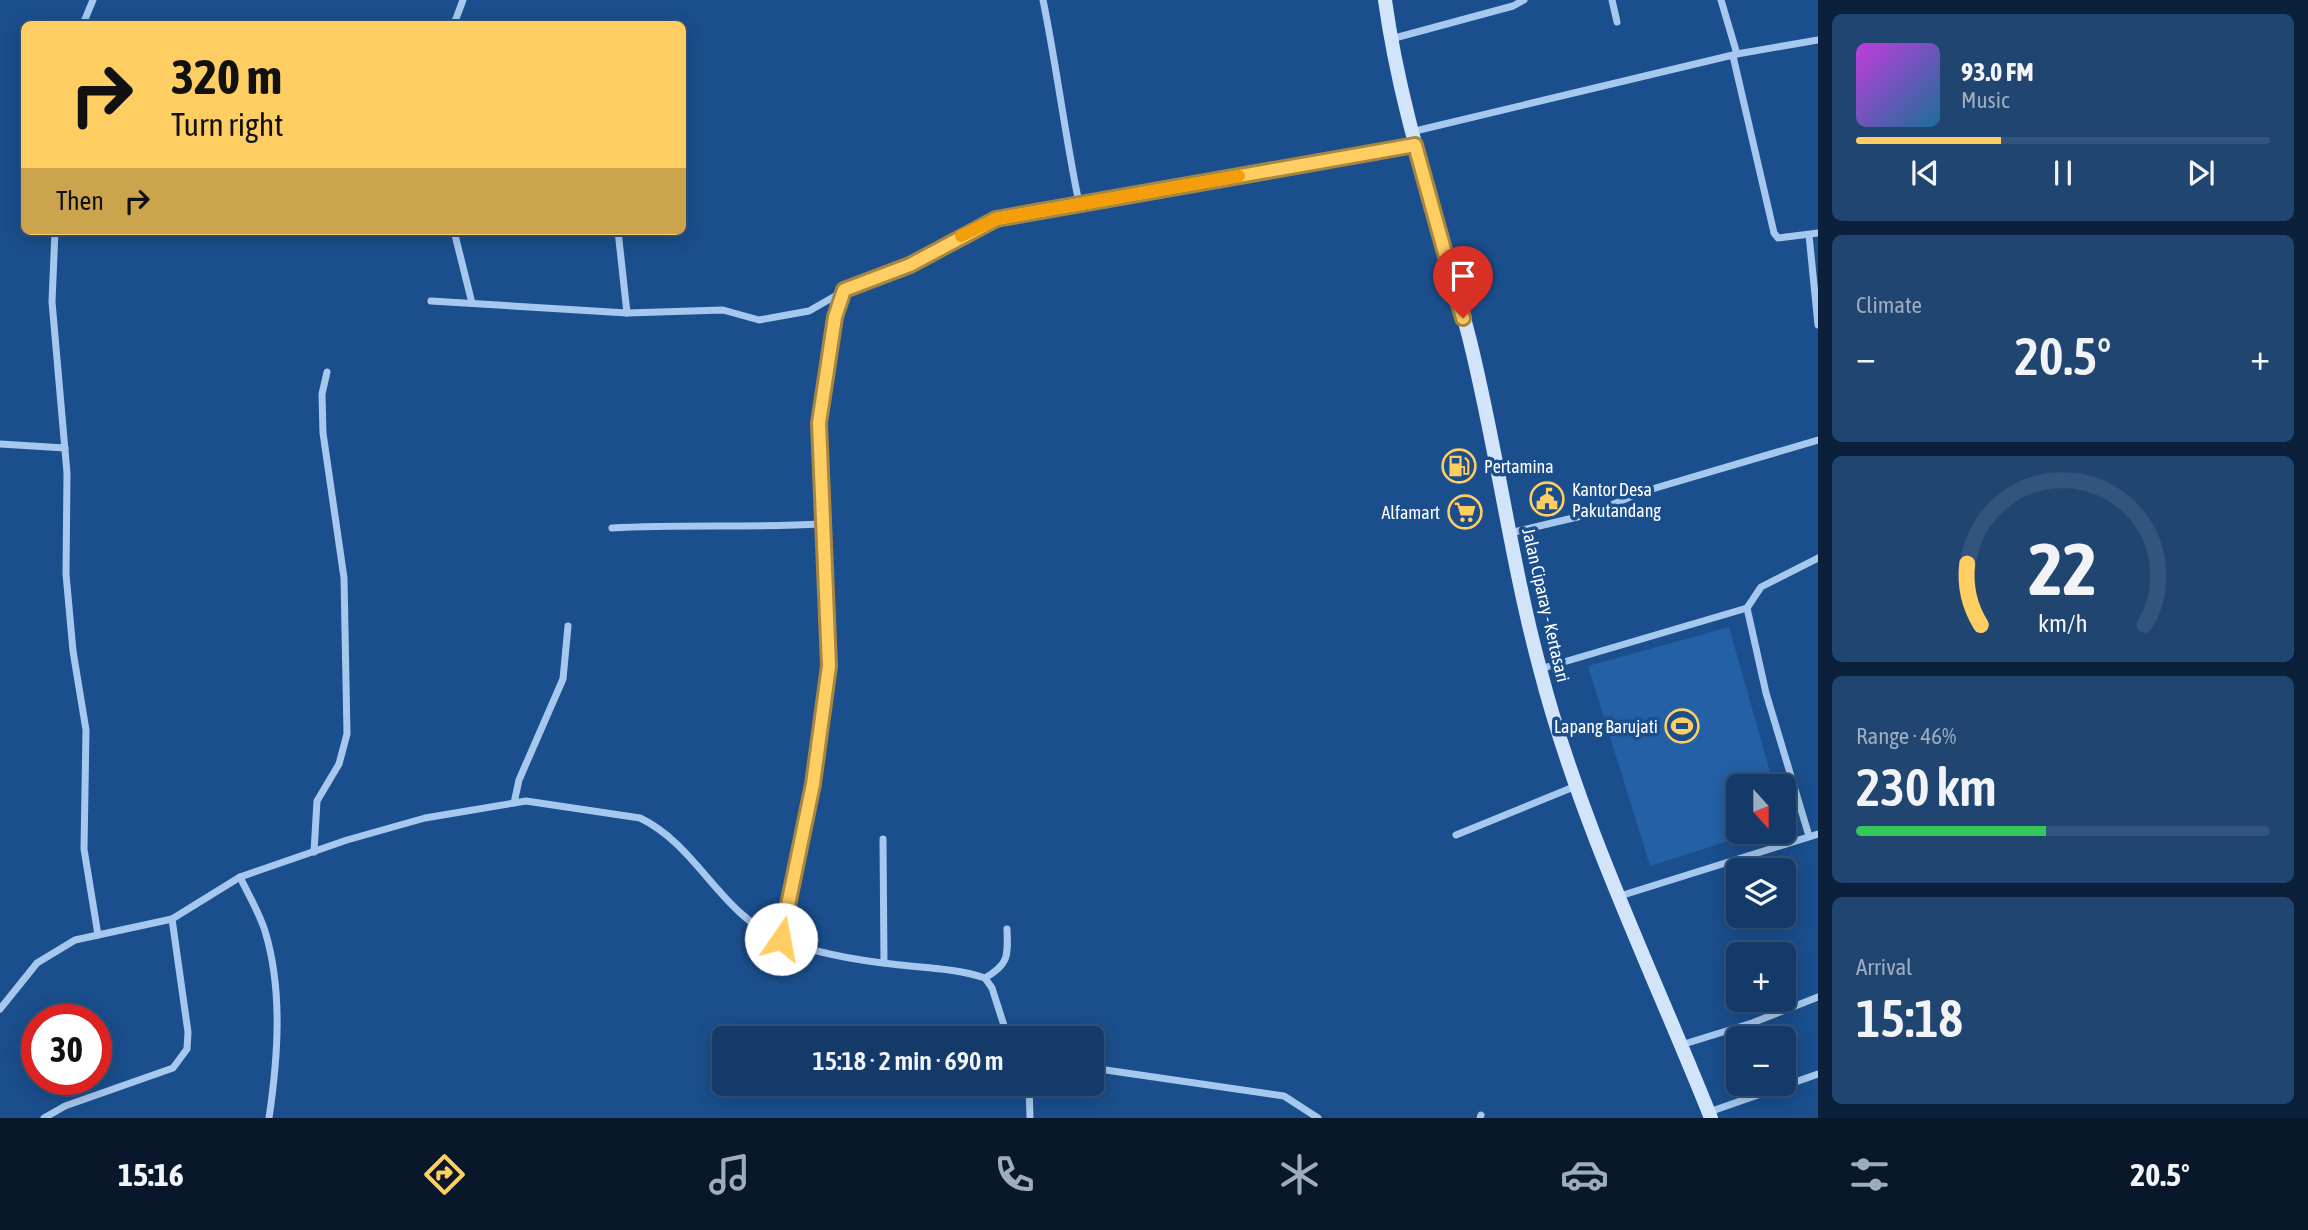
<!DOCTYPE html>
<meta charset="utf-8">
<style>
body{margin:0;font-family:"Asap Condensed",sans-serif;background:#214571;color:#f1f3f6;height:100vh;display:flex;flex-direction:column;font-size:26px;white-space:nowrap}
*{box-sizing:border-box;margin:0}
p{font-size:23px;color:#9dadc0}
.icon{flex:none;width:38px;height:38px;fill:none;stroke:currentColor;stroke-width:2;stroke-linecap:round;stroke-linejoin:round}
.map{position:relative;flex:1;overflow:hidden}
.drawer{display:flex;flex-direction:column;gap:14px;padding:14px;background:#0b203a;width:490px}
.drawer>*{flex:none}
.top-card{position:absolute;left:21px;top:21px;width:665px;height:214px;border-radius:10px;box-shadow:0 4px 18px #0003,0 0 0 2px #33547d;background:#ffce62;color:#111;overflow:hidden}
.needle{width:46px;rotate:159deg}
.fabs{position:absolute;left:1726px;top:774px;display:grid;gap:14px}
.fabs a{display:grid;place-items:center;width:70px;height:70px;border-radius:10px;background:#143a69;box-shadow:0 4px 18px #0003,0 0 0 2px #33547d;font-size:35px}
.speed{position:absolute;left:21px;top:1004px;display:flex;gap:14px;font-size:35px;font-weight:700;text-align:center}
.speed>*{display:grid;place-content:center;width:91px;height:91px;border-radius:50%;background:#143a69;box-shadow:0 4px 18px #0003,0 0 0 2px #33547d;line-height:1}
.speed .limit{border:10px solid #d22;background:#fff;color:#111}
.pin{position:absolute;display:grid;place-items:center;width:60px;height:60px;color:#fff;margin:-72px -30px;border-radius:50% 50% 50% 0;rotate:-45deg;box-shadow:0 0 7px #0007}
.pin .icon{rotate:45deg}
.me{position:absolute;width:77px;margin:-38px;rotate:12deg;stroke-linejoin:round;filter:drop-shadow(0 0 5px #0008)}
.turn{display:flex;align-items:center;gap:24px;height:147px;padding:0 35px;font-size:32px}
.turn .icon{width:91px;height:91px;stroke-width:2.5}
.turn b{display:block;font-size:49px;line-height:60px}
.then{display:flex;align-items:center;height:66px;padding:0 35px;background:#0003;gap:14px;font-size:26px}
.big{font-size:52px;font-weight:600;line-height:1.1}
.drawer .tile{flex:1;display:flex;flex-direction:column;justify-content:center;gap:10px;min-width:0;padding:0 24px;border-radius:10px;background:#214571}
.drawer .dial{align-items:center;gap:0}
.dial svg{height:182px;overflow:visible;fill:none;stroke:#33547d;stroke-width:7;stroke-linecap:round;text-anchor:middle}
.dial text{fill:#f1f3f6;stroke:none}
.song{display:flex;align-items:center;gap:21px}
.cover{width:84px;height:84px;border-radius:10px;background:linear-gradient(135deg,hsl(290 70% 55%),hsl(200 70% 35%))}
.played{height:7px;border-radius:4px;background:linear-gradient(90deg,#ffce62 35%,#33547d 35%)}
.keys{display:flex;justify-content:space-around;direction:ltr}
.heat{display:flex;justify-content:space-between;align-items:center;font-size:38px;direction:ltr}
.charge{height:10px;border-radius:5px;background:linear-gradient(90deg,#34c759 46%,#33547d 0)}
.trip{position:absolute;left:712px;top:1026px;width:392px;height:70px;border-radius:10px;background:#143a69;box-shadow:0 4px 18px #0003,0 0 0 2px #33547d;font-weight:600;line-height:70px;text-align:center}
.tabs{display:flex;height:112px;justify-content:space-around;align-items:center;background:#08172a;color:#9dadc0}
.tabs .icon{width:49px;height:49px}
.tabs .active{color:#ffce62}
.tabs b{font-size:32px;color:#f1f3f6}
main{display:flex;flex:1;min-height:0}
.map>svg:first-child{display:block}
</style>
<main>
<div class="map">
<svg width="1818" height="1118" viewBox="0 0 1818 1118">
<rect width="100%" height="100%" fill="#1a4e8c"/>
<!-- green -->
<polygon fill="#2360a5" points="1729,627 1774,786 1738,786 1738,831 1760,831 1650,866 1588,666"/>
<g fill="none" stroke-linecap="round" stroke-linejoin="round">
<!-- street -->
<g stroke="#a6c8ee" stroke-width="7">
<path d="M1043,0C1057,68 1065,136 1079,203"/>
<polyline points="1612,0 1617,22"/>
<polyline points="1721,0 1737,54"/>
<polyline points="83,24 93,0"/>
<polyline points="454,24 463,0"/>
<polyline points="1391,39 1513,6 1524,0"/>
<polyline points="1733,56 1774,233 1778,238 1818,233"/>
<polyline points="1411,132 1737,54 1818,40"/>
<polyline points="55,231 52,302 67,473 66,574 73,651 86,730 84,849 98,935"/>
<polyline points="454,231 472,303"/>
<polyline points="618,231 627,313"/>
<polyline points="554,232 587,231"/>
<polyline points="1809,235 1818,325"/>
<polyline points="431,301 627,313 723,310 759,320 809,311 844,291"/>
<polyline points="0,444 65,448"/>
<path d="M612,528C682,524 751,528 821,524"/>
<polyline points="1510,533 1590,514 1642,492 1818,440"/>
<polyline points="1540,669 1747,608"/>
<polyline points="514,803 519,780 563,679 568,626"/>
<polyline points="1456,835 1576,786"/>
<polyline points="1809,836 1766,693 1747,608 1761,587 1818,558"/>
<polyline points="883,839 884,963"/>
<polyline points="314,852 317,801 339,764 347,734 344,578 323,433 322,394 327,372"/>
<path d="M240,877C248,894 259,912 265,931C283,990 278,1057 269,1118"/>
<polyline points="1620,896 1818,834"/>
<polyline points="781,939 812,784 829,665 819,423 835,317 844,290 910,265 996,219 1415,145"/>
<path d="M985,978C1009,964 1008,956 1007,929"/>
<path d="M0,1009L37,963L75,940L172,919L240,877L347,840L425,818L526,801L640,818C697,845 720,914 780,939C817,954 861,961 900,965C928,968 959,969 985,978L992,988L1008,1038"/>
<polyline points="1681,1045 1752,1023 1818,997"/>
<polyline points="1092,1068 1284,1096 1318,1118"/>
<polyline points="1029,1083 1030,1118"/>
<polyline points="1709,1112 1818,1074"/>
<polyline points="44,1118 65,1106 173,1068 187,1049 188,1032 172,919"/>
<polyline points="1480,1118 1481,1115"/>
</g>
<!-- secondary -->
<path stroke="#d2e4fa" stroke-width="14" d="M1385,0C1401,117 1441,227 1470,341C1497,450 1511,561 1540,669C1580,824 1652,970 1711,1118"/>
</g>
<g fill="none" stroke-linecap="round" stroke-linejoin="round">
<defs>
<polyline id="route" points="781,939 813,784 829,666 819,423 835,317 844,290 910,265 996,219 1415,145 1463,318"/>
</defs>
<!-- route casing -->
<use href="#route" stroke="#a68640" stroke-width="18"/>
<!-- route -->
<use href="#route" stroke="#ffce62" stroke-width="12"/>
<!-- slow -->
<polyline stroke="#f59e0b" stroke-width="12" points="961,236 996,219 1239,176"/>
</g>
<!-- icons -->
<defs>
<symbol id="fuel-ring" viewBox="-11 -11 22 22"><circle r="9.5" fill="#1a4e8c" stroke="#ffce62" stroke-width="1.5"/><path d="M-5.5-6h7V0h2V4h1.3V-2.5L3-4.5l.8-.8L6-3V5H2.5V1h-1V6h-7ZM-4.2-4.7v3.2H.2V-4.7Z" fill="#ffce62"/></symbol>
<symbol id="civic-ring" viewBox="-11 -11 22 22"><circle r="9.5" fill="#1a4e8c" stroke="#ffce62" stroke-width="1.5"/><path d="M-.6-6.5H3V-4.5H.6V-3L4-1V1h2V6H-6V1h2V-1L-.6-3ZM-1.2 2.5V6h2.4V2.5Z" fill="#ffce62"/></symbol>
<symbol id="supermarket-ring" viewBox="-11 -11 22 22"><circle r="9.5" fill="#1a4e8c" stroke="#ffce62" stroke-width="1.5"/><path d="M-6-5.5h2.5l.6 2H6L4.5 2H-2.5L-4.4-4H-6ZM-1.5 3.2a1.3 1.3 0 1 0 .1 0ZM3 3.2a1.3 1.3 0 1 0 .1 0Z" fill="#ffce62"/></symbol>
<symbol id="stadium-ring" viewBox="-11 -11 22 22"><circle r="9.5" fill="#1a4e8c" stroke="#ffce62" stroke-width="1.5"/><path d="M0-5a6.5 5 0 1 0 0 10a6.5 5 0 1 0 0-10ZM-3.5-1.8h7v3.6h-7Z" fill="#ffce62"/></symbol>
</defs>
<g fill-rule="evenodd">
<use href="#fuel-ring" x="1440" y="447" width="38" height="38"/>
<use href="#civic-ring" x="1528" y="480" width="38" height="38"/>
<use href="#supermarket-ring" x="1446" y="493" width="38" height="38"/>
<use href="#stadium-ring" x="1663" y="707" width="38" height="38"/>
</g>
<g text-anchor="middle" dominant-baseline="central" stroke-width="7" stroke-linejoin="round" paint-order="stroke">
<!-- poi labels -->
<g font-size="18" fill="#fff" stroke="#1a4e8c" text-anchor="start">
<text x="1484" y="466">Pertamina</text>
<text x="1572" y="489">Kantor Desa<tspan x="1572" dy="21">Pakutandang</tspan></text>
<text x="1440" y="512" text-anchor="end">Alfamart</text>
<text x="1658" y="726" text-anchor="end">Lapang Barujati</text>
</g>
<!-- street labels -->
<g font-size="18" fill="#fff" stroke="#1a4e8c">
<text transform="translate(1546 605) rotate(77)">Jalan Ciparay - Kertasari</text>
</g>
</g>
</svg>
<div class="fabs">
<a><svg class="needle" viewBox="-14 -14 28 28"><path d="M0-13l5 13h-10z" fill="#e53935"/><path d="M0 13l5-13h-10z" fill="#9dadc0"/></svg></a>
<a><svg class="icon" aria-label="layers" viewBox="0 0 24 24"><path d="M12 4l9 5-9 5-9-5zM3 14l9 5 9-5"/></svg></a>
<a>+</a>
<a>−</a>
</div>
<div class="speed"><div class="limit">30</div></div>
<div class="pin" style="left:1463px;top:318px;background:#d93025"><svg class="icon" aria-label="arrive" viewBox="0 0 24 24"><path d="M6 21V4h12l-3 4 3 4H6"/></svg></div>
<svg class="me" style="left:781px;top:939px" viewBox="-20 -20 40 40"><circle r="19" fill="#fff"/><path d="M0-13L10 11 0 6-10 11z" fill="#ffce62"/></svg>
<div class="trip">15:18 · 2 min · 690 m</div>
<div class="top-card">
<div class="turn"><svg class="icon" aria-label="right" viewBox="0 0 24 24"><path d="M7 20v-9h11M14 6l5 5-5 5"/></svg><div><b>320 m</b>Turn right</div></div>
<div class="then">Then<svg class="icon" aria-label="right" viewBox="0 0 24 24"><path d="M7 20v-9h11M14 6l5 5-5 5"/></svg></div>
</div>
</div>
<section class="drawer">
<div class="tile">
<div class="song"><i class="cover"></i><div><b>93.0 FM</b><p>Music</p></div></div>
<div class="played"></div>
<div class="keys"><svg class="icon" aria-label="previous" viewBox="0 0 24 24"><path d="M18 5L8 12l10 7zM5 5v14"/></svg><svg class="icon" aria-label="pause" viewBox="0 0 24 24"><path d="M8 5v14M16 5v14"/></svg><svg class="icon" aria-label="next" viewBox="0 0 24 24"><path d="M6 5l10 7-10 7zM19 5v14"/></svg></div>
</div>
<div class="tile"><p>Climate</p>
<div class="heat"><a>−</a><b class="big">20.5°</b><a>+</a></div>
</div>
<div class="tile dial"><svg viewBox="0 0 100 80">
<path d="M14 69A42 42 0 1 1 86 69"/>
<path d="M14 69A42 42 0 0 1 8 42" stroke="#ffce62"/>
<text x="50" y="56" font-size="32" font-weight="700">22</text>
<text x="50" y="72" font-size="11">km/h</text>
</svg></div>
<div class="tile"><p>Range · 46%</p><b class="big">230 km</b><div class="charge"></div></div>
<div class="tile"><p>Arrival</p><b class="big">15:18</b></div>
</section>
</main>
<nav class="tabs">
<b>15:16</b>
<svg class="icon active" aria-label="directions" viewBox="0 0 24 24"><path d="M12 3l9 9-9 9-9-9zM9 14v-3h6M13 9l2 2-2 2"/></svg>
<svg class="icon" aria-label="music" viewBox="0 0 24 24"><path d="M9 18V5l10-2v13"/><circle cx="6" cy="18" r="3"/><circle cx="16" cy="16" r="3"/></svg>
<svg class="icon" aria-label="phone" viewBox="0 0 24 24"><path d="M5 4h4l2 5-3 2q2 4 5 5l2-3 5 2v4C11 20 4 13 5 4z"/></svg>
<svg class="icon" aria-label="climate" viewBox="0 0 24 24"><path d="M12 3v18M4 7l16 10M4 17L20 7"/></svg>
<svg class="icon" aria-label="car" viewBox="0 0 24 24"><path d="M5 17H2v-5l4-1 3-4h7l3 4 3 1v5h-3M9 17h6M6 11h13"/><circle cx="7" cy="17" r="2"/><circle cx="17" cy="17" r="2"/></svg>
<svg class="icon" aria-label="filters" viewBox="0 0 24 24"><path d="M4 7h16M4 17h16"/><circle cx="9" cy="7" r="2"/><circle cx="15" cy="17" r="2"/></svg>
<b>20.5°</b>
</nav>
